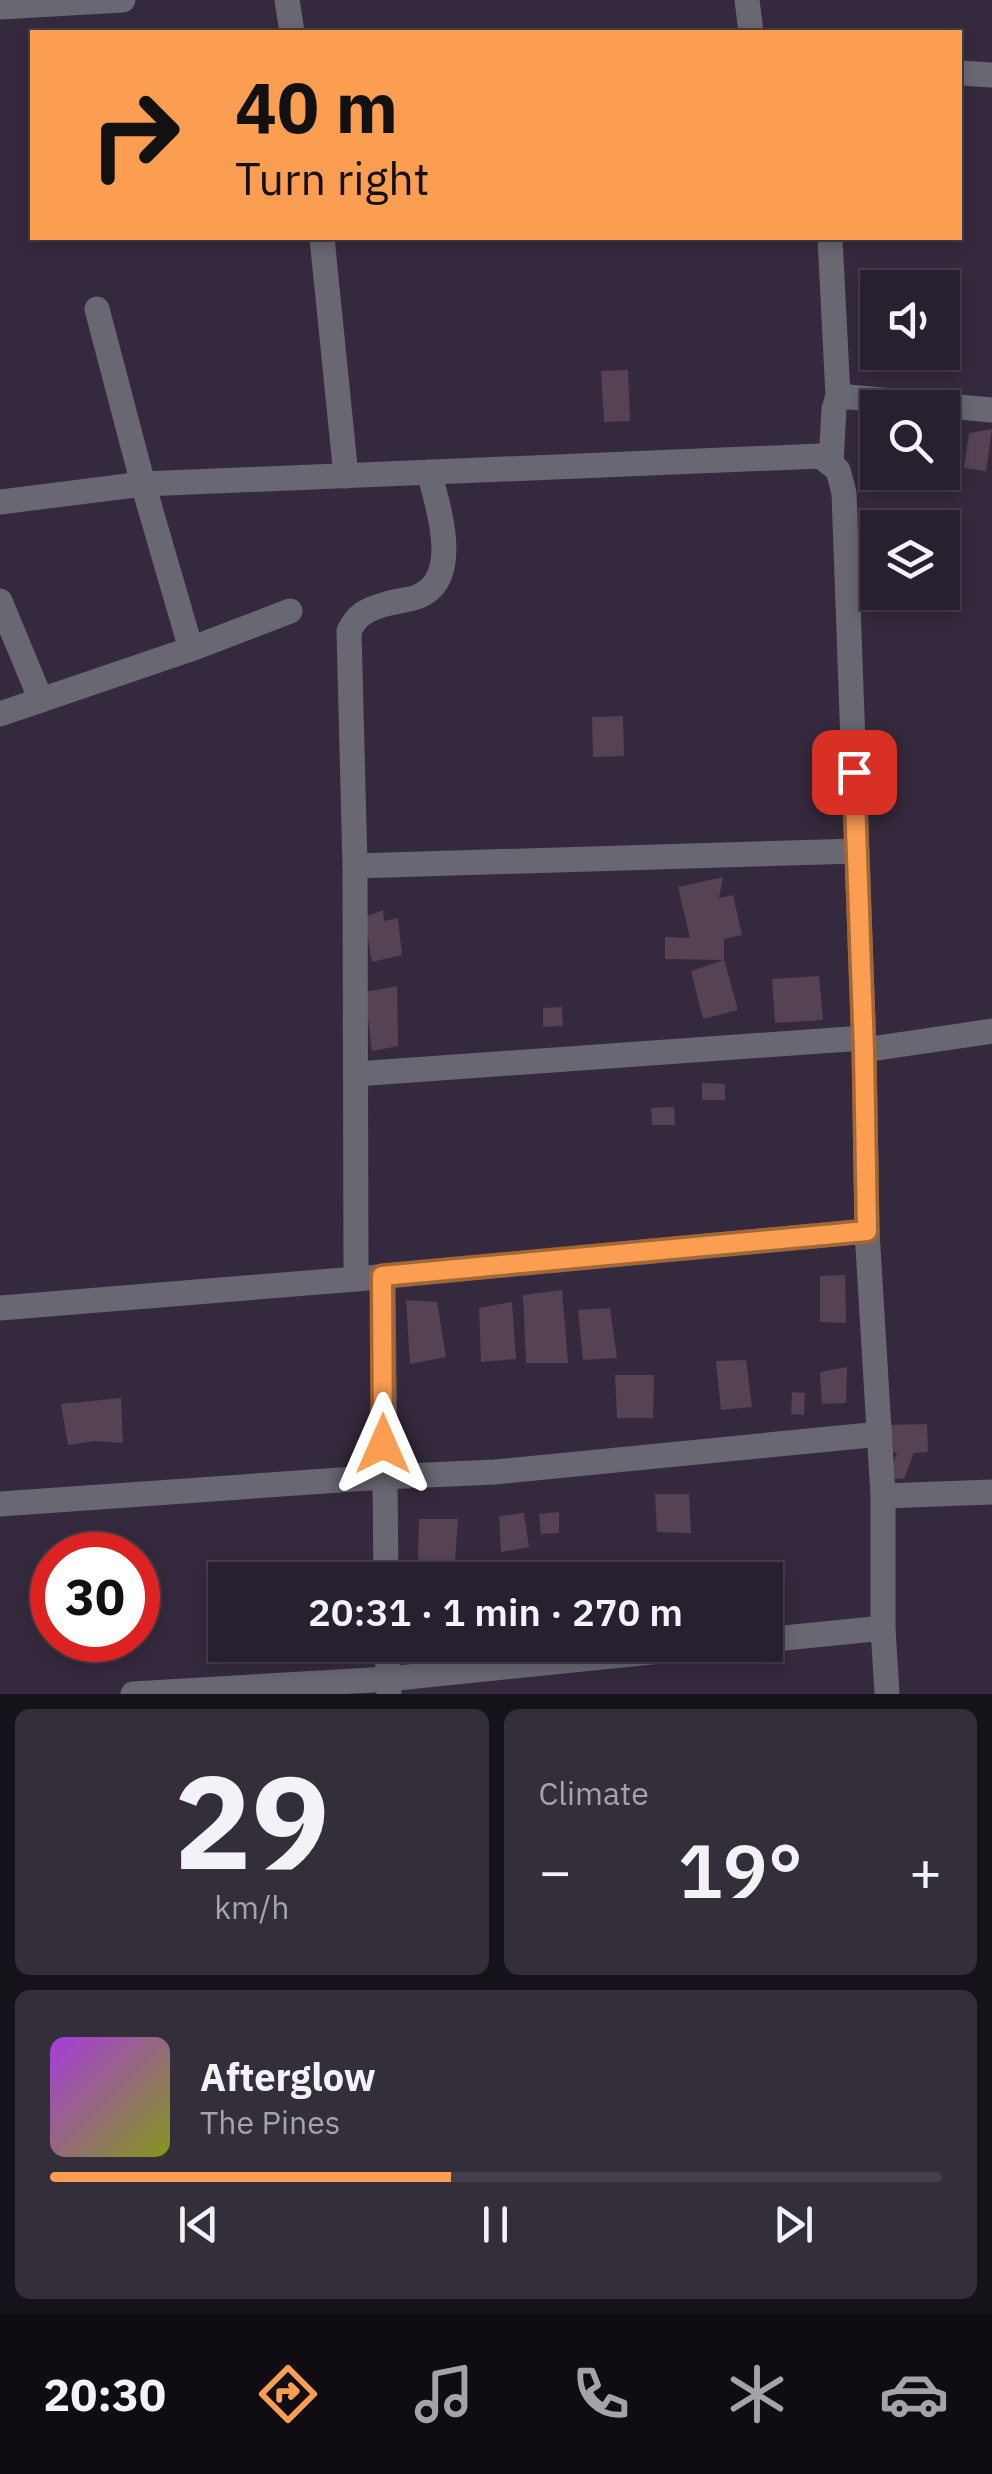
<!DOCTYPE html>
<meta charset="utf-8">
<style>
body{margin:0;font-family:"IBM Plex Sans",sans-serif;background:#342d3a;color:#f1f3f6;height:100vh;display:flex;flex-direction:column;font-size:38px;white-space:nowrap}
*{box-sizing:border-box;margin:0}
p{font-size:32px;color:#a5a3aa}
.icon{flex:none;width:55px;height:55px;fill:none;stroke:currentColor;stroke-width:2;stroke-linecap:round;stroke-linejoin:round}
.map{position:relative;height:1694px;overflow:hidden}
.sheet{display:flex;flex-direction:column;gap:15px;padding:15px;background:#161219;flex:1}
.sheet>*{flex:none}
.hud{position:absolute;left:30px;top:30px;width:932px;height:210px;border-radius:0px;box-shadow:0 5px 15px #0003,0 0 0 2px #443e4a;background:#fb9e51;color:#111;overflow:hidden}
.fabs{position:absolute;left:860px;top:270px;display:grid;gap:20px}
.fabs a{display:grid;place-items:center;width:100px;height:100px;border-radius:0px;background:#28202e;box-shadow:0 5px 15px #0003,0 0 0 2px #443e4a;font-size:50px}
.speed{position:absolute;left:30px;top:1532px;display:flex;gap:20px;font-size:50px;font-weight:700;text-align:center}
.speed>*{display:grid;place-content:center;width:130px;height:130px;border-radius:50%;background:#28202e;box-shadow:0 5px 15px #0003,0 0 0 2px #443e4a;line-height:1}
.speed .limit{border:15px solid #d22;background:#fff;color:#111}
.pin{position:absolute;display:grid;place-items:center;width:85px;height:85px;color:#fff;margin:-42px;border-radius:20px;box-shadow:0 5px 15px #0006}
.me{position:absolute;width:110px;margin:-55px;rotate:0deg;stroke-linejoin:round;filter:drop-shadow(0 0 8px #0008)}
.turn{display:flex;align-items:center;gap:35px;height:210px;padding:0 40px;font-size:45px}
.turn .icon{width:130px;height:130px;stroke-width:2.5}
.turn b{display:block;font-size:70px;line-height:85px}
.big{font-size:75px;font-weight:600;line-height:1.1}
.sheet .widget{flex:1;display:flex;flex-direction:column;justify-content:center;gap:15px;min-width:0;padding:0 35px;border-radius:15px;background:#342d3a}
.sheet .dial{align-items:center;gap:0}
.dial b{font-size:130px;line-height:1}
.song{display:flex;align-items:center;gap:30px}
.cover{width:120px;height:120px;border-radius:15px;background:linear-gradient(135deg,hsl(280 70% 55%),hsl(70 70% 35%))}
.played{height:10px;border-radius:5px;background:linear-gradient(90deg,#fb9e51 45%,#443e4a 45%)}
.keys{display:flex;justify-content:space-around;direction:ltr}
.heat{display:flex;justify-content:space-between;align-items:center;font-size:55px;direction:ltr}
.sheet .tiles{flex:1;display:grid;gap:15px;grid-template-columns:1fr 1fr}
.widget:last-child{grid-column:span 2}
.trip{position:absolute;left:208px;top:1562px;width:575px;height:100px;border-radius:0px;background:#28202e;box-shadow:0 5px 15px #0003,0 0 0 2px #443e4a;font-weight:600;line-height:100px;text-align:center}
.menu{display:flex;height:160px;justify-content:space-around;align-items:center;background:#100d12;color:#a5a3aa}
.menu .icon{width:70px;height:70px}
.menu .selected{color:#fb9e51}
.menu b{font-size:45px;color:#f1f3f6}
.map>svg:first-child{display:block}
</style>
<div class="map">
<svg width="992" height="1694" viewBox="0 0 992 1694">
<rect width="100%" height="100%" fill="#352a3d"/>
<!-- building -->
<g fill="#554252">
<polygon points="628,370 630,421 604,422 601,371"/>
<polygon points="878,429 878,454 866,454 864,430"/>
<polygon points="992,429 986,471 964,468 969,433"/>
<polygon points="623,716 624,756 593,757 592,717"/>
<polygon points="723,877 719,898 733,895 742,935 724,939 724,960 665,959 665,937 690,938 678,887"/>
<polygon points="383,910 384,921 398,918 402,955 372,962 364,917"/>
<polygon points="724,960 738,1010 703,1019 691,971"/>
<polygon points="819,976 823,1020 775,1023 772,979"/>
<polygon points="397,986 398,1046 372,1051 365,992"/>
<polygon points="562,1007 563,1026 543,1027 543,1008"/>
<polygon points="702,1083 725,1084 725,1100 702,1100"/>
<polygon points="674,1107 675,1125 652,1125 651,1108"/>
<polygon points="845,1275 846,1323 820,1322 820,1276"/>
<polygon points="562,1290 568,1363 526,1363 523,1295"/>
<polygon points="406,1300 437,1302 446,1357 410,1364"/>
<polygon points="512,1302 516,1359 481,1362 479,1308"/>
<polygon points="610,1308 617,1358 583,1360 578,1310"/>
<polygon points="746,1360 752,1407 721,1410 716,1361"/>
<polygon points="847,1367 846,1403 822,1404 820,1372"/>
<polygon points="615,1375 654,1375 653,1418 617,1418"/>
<polygon points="792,1392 805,1393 804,1415 791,1414"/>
<polygon points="121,1398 123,1443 95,1441 68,1445 61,1404"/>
<polygon points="927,1424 928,1452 914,1453 904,1479 887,1478 897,1453 887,1452 886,1425"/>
<polygon points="655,1494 689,1494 691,1533 657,1532"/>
<polygon points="559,1512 559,1533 541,1534 539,1514"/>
<polygon points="524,1513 529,1547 501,1552 499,1516"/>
<polygon points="419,1519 458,1519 455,1561 418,1562"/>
<polygon points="588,1568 589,1580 556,1580 555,1569"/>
</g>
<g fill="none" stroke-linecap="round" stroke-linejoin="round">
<!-- minor -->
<g stroke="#686772" stroke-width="25">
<polyline points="287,0 292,32"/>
<polyline points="747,0 751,32"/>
<polyline points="0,7 123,0"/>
<polyline points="960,73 992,75"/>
<polyline points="322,238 346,476"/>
<polyline points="830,238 838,396"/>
<polyline points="97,309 143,484 191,649"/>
<polyline points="831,464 834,409 838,396 992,410"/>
<polyline points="0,502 143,484 820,456 838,470 844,493 864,1050 867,1231 883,1496 883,1628 887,1694"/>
<polyline points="0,601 41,700"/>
<polyline points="0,714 191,649 290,611"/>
<polyline points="355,866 857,851"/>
<polyline points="864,1050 992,1031"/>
<polyline points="356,1074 863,1038"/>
<polyline points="383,1277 386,1580"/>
<path d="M356,1279L355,866L349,631C357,614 368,609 386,604C396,601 408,600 417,597C463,580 438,506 429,472"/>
<polyline points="0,1308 356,1279 867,1231"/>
<polyline points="883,1496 992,1492"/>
<polyline points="0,1504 383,1477 495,1472 880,1434"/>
<polyline points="765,1640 883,1628"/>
<polyline points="387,1645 389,1694"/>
<polyline points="133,1694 388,1679 720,1645"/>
</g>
</g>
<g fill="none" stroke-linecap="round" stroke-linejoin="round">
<defs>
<polyline id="route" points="383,1444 382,1276 867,1231 864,1050 854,772"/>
</defs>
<!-- route casing -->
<use href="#route" stroke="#a36735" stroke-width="25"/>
<!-- route -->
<use href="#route" stroke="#fb9e51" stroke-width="18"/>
</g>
</svg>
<div class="fabs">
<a><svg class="icon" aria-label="sound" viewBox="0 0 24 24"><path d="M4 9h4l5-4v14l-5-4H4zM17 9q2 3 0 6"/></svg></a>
<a><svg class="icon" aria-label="search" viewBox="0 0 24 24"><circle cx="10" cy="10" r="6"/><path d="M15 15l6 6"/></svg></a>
<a><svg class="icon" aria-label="layers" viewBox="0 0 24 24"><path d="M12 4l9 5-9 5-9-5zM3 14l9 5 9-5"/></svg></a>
</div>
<div class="speed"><div class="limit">30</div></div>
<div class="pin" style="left:854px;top:772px;background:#d93025"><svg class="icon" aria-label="arrive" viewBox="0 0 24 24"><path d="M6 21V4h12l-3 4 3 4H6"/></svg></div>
<svg class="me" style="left:383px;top:1444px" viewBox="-20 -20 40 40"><path d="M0-17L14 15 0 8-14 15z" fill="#fb9e51" stroke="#fff" stroke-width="4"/></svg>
<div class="trip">20:31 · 1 min · 270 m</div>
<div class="hud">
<div class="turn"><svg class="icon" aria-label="right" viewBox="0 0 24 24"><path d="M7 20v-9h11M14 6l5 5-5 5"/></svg><div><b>40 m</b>Turn right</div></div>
</div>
</div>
<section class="sheet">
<div class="tiles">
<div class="widget dial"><b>29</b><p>km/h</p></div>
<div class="widget"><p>Climate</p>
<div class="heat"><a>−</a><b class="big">19°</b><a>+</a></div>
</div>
<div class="widget">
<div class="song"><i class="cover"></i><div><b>Afterglow</b><p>The Pines</p></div></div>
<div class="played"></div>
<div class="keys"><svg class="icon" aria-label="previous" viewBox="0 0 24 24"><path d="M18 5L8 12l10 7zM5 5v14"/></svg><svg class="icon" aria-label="pause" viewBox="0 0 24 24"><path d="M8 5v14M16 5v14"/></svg><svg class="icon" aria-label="next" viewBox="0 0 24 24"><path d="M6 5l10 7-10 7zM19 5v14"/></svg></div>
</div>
</div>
</section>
<nav class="menu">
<b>20:30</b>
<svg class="icon selected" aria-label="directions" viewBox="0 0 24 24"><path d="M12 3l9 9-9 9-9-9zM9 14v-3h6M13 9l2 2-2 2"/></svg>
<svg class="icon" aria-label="music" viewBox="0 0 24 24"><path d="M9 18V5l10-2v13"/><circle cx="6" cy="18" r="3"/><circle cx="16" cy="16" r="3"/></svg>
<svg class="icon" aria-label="phone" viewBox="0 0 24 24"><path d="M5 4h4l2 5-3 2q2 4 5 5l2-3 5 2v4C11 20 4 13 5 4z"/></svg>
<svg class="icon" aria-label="climate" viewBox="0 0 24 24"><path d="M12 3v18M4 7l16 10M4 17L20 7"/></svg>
<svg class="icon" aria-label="car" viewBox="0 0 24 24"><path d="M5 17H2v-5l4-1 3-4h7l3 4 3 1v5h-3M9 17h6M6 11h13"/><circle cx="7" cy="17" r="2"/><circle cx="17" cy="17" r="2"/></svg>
</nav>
